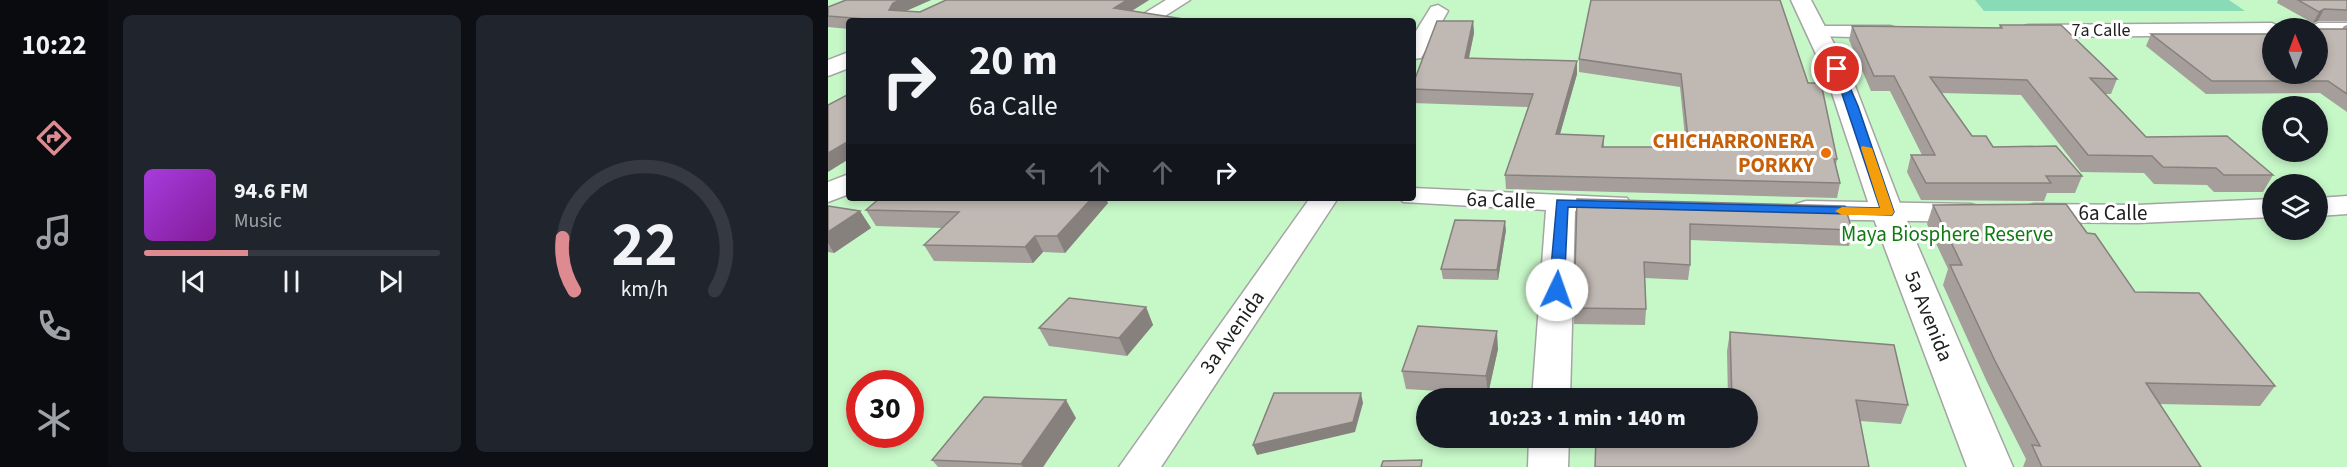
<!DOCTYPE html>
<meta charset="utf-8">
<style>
body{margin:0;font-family:"Source Sans 3",sans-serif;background:#20242c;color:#f1f3f6;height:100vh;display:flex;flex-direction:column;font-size:22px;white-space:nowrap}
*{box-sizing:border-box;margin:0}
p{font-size:20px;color:#9ea1a6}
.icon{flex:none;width:33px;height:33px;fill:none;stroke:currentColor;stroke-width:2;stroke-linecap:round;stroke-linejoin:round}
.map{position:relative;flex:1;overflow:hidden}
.panel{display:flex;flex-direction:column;gap:15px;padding:15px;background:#0d0f14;width:720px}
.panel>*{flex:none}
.hud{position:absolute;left:18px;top:18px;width:570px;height:183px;border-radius:6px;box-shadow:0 3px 9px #0003;background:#171b24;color:#f1f3f6;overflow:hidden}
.needle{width:39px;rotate:359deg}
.fabs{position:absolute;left:1434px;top:18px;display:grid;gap:12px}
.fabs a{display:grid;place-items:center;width:66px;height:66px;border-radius:50%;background:#171b24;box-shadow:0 3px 9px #0003;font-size:30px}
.speed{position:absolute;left:18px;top:370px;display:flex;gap:12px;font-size:30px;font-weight:700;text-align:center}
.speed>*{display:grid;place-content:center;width:78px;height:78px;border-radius:50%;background:#171b24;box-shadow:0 3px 9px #0003;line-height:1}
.speed .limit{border:9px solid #d22;background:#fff;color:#111}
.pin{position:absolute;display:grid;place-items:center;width:51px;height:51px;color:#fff;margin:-26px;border:3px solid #fff;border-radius:50%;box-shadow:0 2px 6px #0007}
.me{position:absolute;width:66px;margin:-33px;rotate:3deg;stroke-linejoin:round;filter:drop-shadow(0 0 4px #0008)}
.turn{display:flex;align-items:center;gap:21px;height:126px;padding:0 24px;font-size:27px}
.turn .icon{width:78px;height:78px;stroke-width:2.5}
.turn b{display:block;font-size:42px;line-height:51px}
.lanes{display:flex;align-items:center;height:57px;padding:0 24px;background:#0003;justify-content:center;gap:30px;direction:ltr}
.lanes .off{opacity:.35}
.panel .tile{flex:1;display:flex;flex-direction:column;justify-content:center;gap:9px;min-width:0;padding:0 21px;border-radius:9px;background:#20242c}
.panel .dial{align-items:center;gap:0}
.dial svg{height:156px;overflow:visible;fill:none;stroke:#363941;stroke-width:7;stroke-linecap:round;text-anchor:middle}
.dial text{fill:#f1f3f6;stroke:none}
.song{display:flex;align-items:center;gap:18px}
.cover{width:72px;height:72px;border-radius:9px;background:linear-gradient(135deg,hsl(280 70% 55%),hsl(290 70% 35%))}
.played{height:6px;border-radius:3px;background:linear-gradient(90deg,#de8a91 35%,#363941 35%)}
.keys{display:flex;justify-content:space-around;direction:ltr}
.panel .tiles{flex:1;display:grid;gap:15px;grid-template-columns:repeat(2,1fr)}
.trip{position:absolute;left:588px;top:388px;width:342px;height:60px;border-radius:30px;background:#171b24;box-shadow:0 3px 9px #0003;font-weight:800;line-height:60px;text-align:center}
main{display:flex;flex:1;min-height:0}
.dock{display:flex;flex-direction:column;width:108px;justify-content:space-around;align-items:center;background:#090b0e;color:#9ea1a6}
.dock .icon{width:42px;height:42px}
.dock .on{color:#de8a91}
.dock b{font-size:27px;color:#f1f3f6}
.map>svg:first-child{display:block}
</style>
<main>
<nav class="dock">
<b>10:22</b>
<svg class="icon on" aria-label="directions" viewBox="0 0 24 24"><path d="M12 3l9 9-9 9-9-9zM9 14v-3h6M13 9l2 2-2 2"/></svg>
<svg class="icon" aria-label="music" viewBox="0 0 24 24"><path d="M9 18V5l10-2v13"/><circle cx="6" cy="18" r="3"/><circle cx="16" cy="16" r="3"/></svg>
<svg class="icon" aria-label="phone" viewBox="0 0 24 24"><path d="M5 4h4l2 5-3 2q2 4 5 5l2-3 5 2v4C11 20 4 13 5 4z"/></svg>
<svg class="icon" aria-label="climate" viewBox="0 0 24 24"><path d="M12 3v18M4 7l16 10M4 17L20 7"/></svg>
</nav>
<section class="panel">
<div class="tiles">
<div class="tile">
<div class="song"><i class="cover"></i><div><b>94.6 FM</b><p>Music</p></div></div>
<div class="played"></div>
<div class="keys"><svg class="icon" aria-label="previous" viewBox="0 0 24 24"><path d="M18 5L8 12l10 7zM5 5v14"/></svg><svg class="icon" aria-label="pause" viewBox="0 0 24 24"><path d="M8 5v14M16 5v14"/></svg><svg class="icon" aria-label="next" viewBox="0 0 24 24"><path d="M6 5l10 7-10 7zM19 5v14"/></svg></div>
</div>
<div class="tile dial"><svg viewBox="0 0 100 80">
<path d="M14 69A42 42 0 1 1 86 69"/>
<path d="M14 69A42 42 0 0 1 8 42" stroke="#de8a91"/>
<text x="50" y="56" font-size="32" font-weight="700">22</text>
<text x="50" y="72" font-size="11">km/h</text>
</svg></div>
</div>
</section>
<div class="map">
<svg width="1519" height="467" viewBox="0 0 1519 467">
<rect width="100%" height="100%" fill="#f0ece6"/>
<!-- park -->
<path fill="#c6f7c7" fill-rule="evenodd" d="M0,0H1519V467H0ZM21,21H585V198H21ZM1444,28H1490V74H1444ZM1444,106H1490V152H1444ZM1444,184H1490V230H1444ZM32,384H82V435H32ZM598,399H920V438H598Z"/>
<!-- pitch -->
<polygon fill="#88dbb6" points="1147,0 1401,0 1417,11 1156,11"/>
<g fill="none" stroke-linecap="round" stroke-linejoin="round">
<defs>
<g id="minor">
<polygon points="338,0 362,0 329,21 304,21"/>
<polygon points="610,5 620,11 593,58 585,59 585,36 603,7"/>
<polygon points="1444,23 1454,28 1444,28 1444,35 1200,37 1193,35 1190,31 1193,27 1200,25"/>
<polygon points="1490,23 1519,23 1519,35 1490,35 1490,28 1480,28"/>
<polygon points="993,26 1062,26 1069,28 1072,32 1069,36 1062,38 986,36 983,32 986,28"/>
<polygon points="21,174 21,194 0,202 0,182"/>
<polygon points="585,188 799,198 803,204 799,210 789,213 747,211 742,399 704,399 718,210 575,202 572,198 585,198"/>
<polygon points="1519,196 1519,214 1490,216 1490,198"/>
<polygon points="482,198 510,198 333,467 291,467"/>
<polygon points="1444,199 1444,217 1309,223 1206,222 1196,219 1191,213 1196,207 1206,204 1309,205"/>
<polygon points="978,201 1143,204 1153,207 1158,213 1153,219 1143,222 978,219 968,216 964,210 968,204"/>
<polygon points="701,438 741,438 740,467 700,467"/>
</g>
<g id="tertiary">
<polygon points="963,0 983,0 1024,78 1076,214 1185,467 1139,467 1044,214 999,78"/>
<polygon points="21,52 21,68 0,76 0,60"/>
</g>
</defs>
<!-- minor casing -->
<use href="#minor" stroke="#a4a4a4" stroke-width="3"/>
<!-- tertiary casing -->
<use href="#tertiary" stroke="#a4a4a4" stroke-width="3"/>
<!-- minor -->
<use href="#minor" fill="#fff" fill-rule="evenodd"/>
<!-- tertiary -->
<use href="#tertiary" fill="#fff" fill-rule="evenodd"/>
</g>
<!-- wall -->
<g fill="#a59e9a">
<polygon points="18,0 103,0 78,11 92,12 118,0 321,0 304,11 368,21 21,21 21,29 0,27 0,7"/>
<polygon points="1450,0 1519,0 1519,21 1490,21 1485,23 1449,3"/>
<polygon points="645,21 646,33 641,58 749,74 732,134 776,136 776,147 858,147 852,87 751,72 751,59 980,83 1009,159 1008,165 1012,183 1009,198 678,189 677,175 700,107 585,103 585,84"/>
<polygon points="1172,25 1289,79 1283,94 1277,94 1318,137 1445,175 1435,192 1386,192 1379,185 1326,184 1316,173 1253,172 1193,95 1113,93 1144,136 1165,147 1254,176 1247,193 1219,193 1216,201 1093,200 1079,172 1083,155 1094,155 1062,91 1043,91 1021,40 1024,26 1171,28"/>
<polygon points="1519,25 1519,112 1492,93 1378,94 1318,46 1323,34 1442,34 1444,29 1444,74 1514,29 1516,26"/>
<polygon points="749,199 1024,230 1021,246 862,240 862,265 860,280 817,278 818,309 817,325 746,324"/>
<polygon points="280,203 237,253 215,252 205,263 106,261 96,245 114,228 48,226 38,210"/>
<polygon points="1105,205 1259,233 1307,292 1447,386 1432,406 1331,404 1373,467 1195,467 1198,459 1159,382 1115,285 1120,269 1099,224"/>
<polygon points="0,206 32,211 43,228 6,253 0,252"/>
<polygon points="678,230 670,280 615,279 613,269"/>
<polygon points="318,307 325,325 299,356 221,346 211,328"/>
<polygon points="902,332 1080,405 1073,424 1032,421 920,438 920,399 900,399 899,351"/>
<polygon points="670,349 660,394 578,389 574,371"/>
<polygon points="248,418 215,467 110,467 104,460"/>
</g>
<!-- shaded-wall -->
<g fill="#86817d">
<polygon points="72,0 103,0 71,14 61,10 65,3"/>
<polygon points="299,0 321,0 290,19 286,8"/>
<polygon points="1496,9 1490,21 1485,23 1491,12"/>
<polygon points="645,21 646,33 638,71 637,58"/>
<polygon points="749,61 749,74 728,148 728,134"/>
<polygon points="21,141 21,159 0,172 0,153"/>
<polygon points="264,198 278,198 280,203 237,253 229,236"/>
<polygon points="32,211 43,228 6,253 0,243 0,232"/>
<polygon points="677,221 678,230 670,280 669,270"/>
<polygon points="207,236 215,252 205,263 197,247"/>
<polygon points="318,307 325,325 299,356 291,338"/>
<polygon points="669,331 670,349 660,394 658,376"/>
<polygon points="533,393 535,403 527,432 429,455 425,445"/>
<polygon points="238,400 248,418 215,467 195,467 193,464"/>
</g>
<!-- building -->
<g fill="#c0b8b3" stroke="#86817d" stroke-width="1.5">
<polygon points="18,0 72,0 65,3 61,10 92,12 118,0 299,0 286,8 368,21 62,21 0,16 0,7"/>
<polygon points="763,0 952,0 980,83 993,83 1009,159 1006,159 1012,183 677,175 705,94 585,89 585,84 609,21 645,21 637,58 749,61 728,134 776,136 774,147 861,147 853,74 751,59"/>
<polygon points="1470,0 1519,0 1519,10 1496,9 1491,12"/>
<polygon points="1172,25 1233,25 1289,79 1262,78 1318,137 1399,136 1445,175 1396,175 1388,168 1335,167 1324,156 1260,155 1199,80 1102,77 1144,136 1158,136 1165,147 1228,146 1254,176 1218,176 1223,183 1098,183 1083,155 1107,155 1066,76 1046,76 1024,26 1174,28"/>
<polygon points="1490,29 1519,29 1519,94 1500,81 1384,81 1323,34 1444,34 1444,74 1490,74"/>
<polygon points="21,94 21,141 0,153 0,105"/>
<polygon points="52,198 264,198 229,236 207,236 197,247 96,245 131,212 38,210"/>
<polygon points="749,199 1017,206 1024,230 862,224 862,265 816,262 818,309 746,308"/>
<polygon points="1238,204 1259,233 1267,234 1307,292 1371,293 1447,386 1318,383 1373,467 1214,467 1204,445 1212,446 1167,361 1122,265 1134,265 1105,205"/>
<polygon points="0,206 32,211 0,232"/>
<polygon points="627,220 677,221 669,270 613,269"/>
<polygon points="241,298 318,307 291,338 211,328"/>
<polygon points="590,326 669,331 658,376 574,371"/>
<polygon points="902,332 1066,345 1080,405 1028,400 1041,467 767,467 768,438 920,438 920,399 904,399"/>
<polygon points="446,393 533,393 525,422 425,445"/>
<polygon points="156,397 238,400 193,464 104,460"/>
<polygon points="594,460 593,467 553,467 555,461"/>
</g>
<!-- route -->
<polygon fill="#1a73e8" stroke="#114b97" stroke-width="1.5" points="1005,67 1014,69 1030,106 1066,212 1064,215 740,207 736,290 734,293 723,293 721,290 729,200 1052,208"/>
<!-- slow -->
<polygon fill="#f59e0b" points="1034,146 1044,148 1066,212 1064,215 1014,215 1007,211 1014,207 1052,208 1033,148"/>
<!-- markers -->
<circle fill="#e8710a" stroke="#fff" stroke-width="2" cx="998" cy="153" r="6"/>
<g text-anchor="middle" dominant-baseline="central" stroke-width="6" stroke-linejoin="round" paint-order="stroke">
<!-- far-street labels -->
<g font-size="18" fill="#202020" stroke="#fff">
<text x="1273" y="30">7a Calle</text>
</g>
<!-- food labels -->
<g font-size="21" font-weight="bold" fill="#c56008" stroke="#fff" text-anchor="end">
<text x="986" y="141">CHICHARRONERA<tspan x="986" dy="24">PORKKY</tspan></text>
</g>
<!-- street labels -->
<g font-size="21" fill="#202020" stroke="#fff">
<text transform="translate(673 200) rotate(2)">6a Calle</text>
<text x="1285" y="213">6a Calle</text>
<text transform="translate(1101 316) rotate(68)">5a Avenida</text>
<text transform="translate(404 332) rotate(-55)">3a Avenida</text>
</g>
<!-- park labels -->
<g font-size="21" fill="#117a13" stroke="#fff">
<text x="1119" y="234">Maya Biosphere Reserve</text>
</g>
</g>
</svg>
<div class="fabs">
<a><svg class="needle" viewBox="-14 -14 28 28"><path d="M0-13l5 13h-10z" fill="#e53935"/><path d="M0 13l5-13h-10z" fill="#9ea1a6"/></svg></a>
<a><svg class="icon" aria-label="search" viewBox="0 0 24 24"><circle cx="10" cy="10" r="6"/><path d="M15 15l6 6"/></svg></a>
<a><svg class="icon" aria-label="layers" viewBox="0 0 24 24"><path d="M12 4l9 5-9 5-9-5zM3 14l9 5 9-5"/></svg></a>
</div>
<div class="speed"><div class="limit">30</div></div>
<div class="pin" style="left:1009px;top:69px;background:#d93025"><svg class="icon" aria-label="arrive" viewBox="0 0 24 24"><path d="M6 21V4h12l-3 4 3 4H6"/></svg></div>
<svg class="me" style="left:729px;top:290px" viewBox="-20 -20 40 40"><circle r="19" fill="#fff"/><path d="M0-13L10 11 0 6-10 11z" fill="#1a73e8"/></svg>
<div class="trip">10:23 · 1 min · 140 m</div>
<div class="hud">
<div class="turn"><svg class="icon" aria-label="right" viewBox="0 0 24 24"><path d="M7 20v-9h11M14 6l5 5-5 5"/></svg><div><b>20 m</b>6a Calle</div></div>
<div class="lanes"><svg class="icon off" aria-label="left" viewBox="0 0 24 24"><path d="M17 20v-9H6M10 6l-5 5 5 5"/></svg><svg class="icon off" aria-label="ahead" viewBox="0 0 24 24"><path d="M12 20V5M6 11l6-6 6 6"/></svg><svg class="icon off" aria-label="ahead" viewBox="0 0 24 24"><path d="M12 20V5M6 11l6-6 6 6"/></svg><svg class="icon" aria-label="right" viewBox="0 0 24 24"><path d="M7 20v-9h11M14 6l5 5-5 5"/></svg></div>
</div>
</div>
</main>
